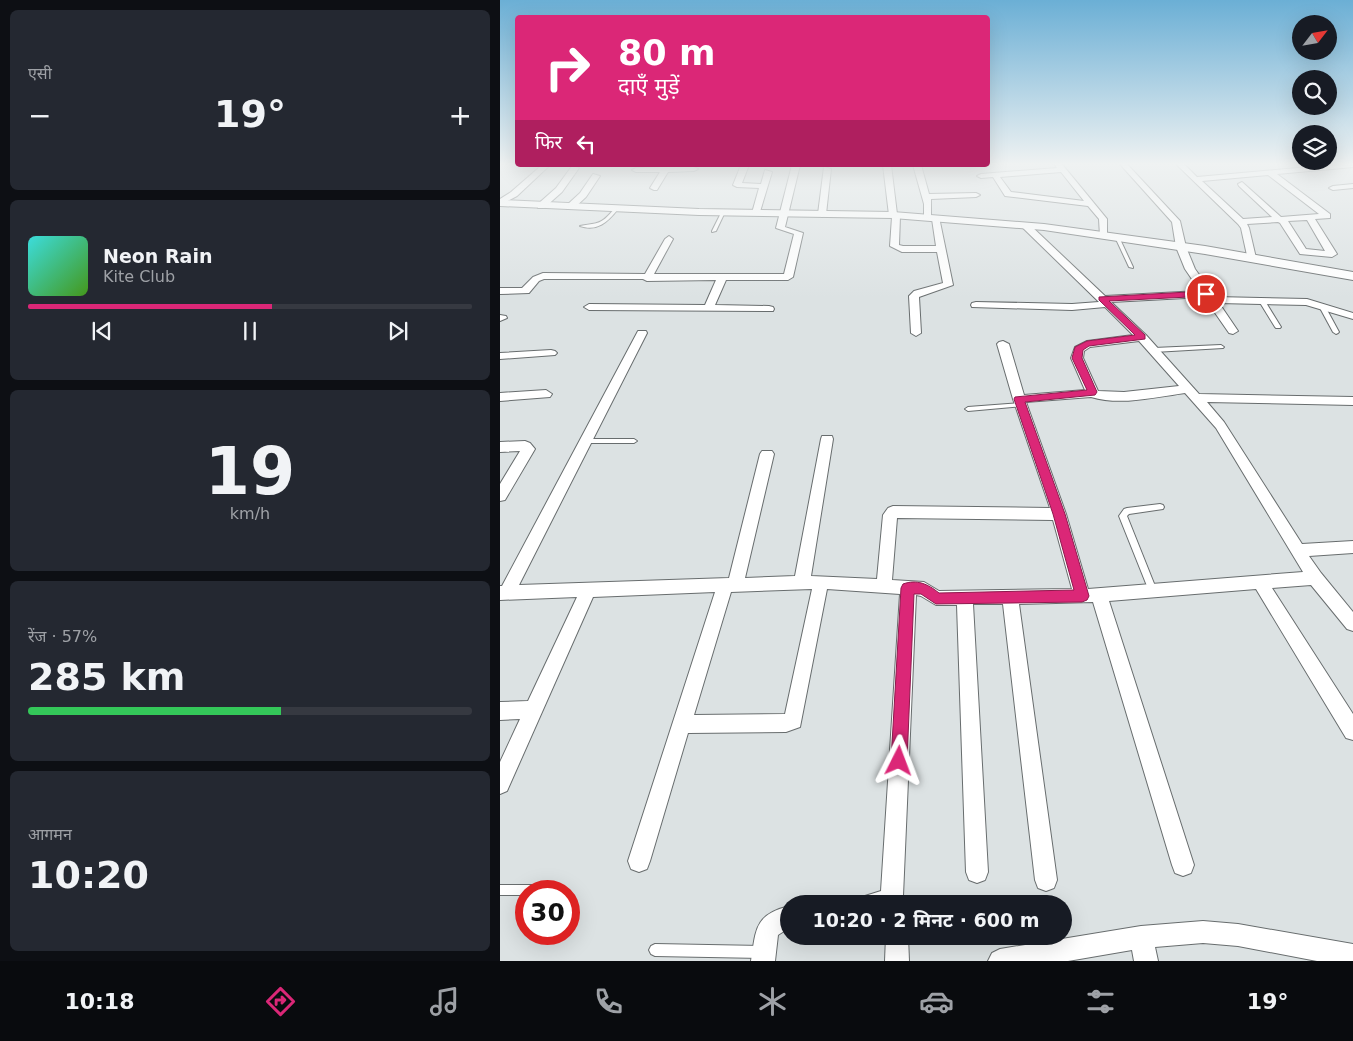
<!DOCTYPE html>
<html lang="hi">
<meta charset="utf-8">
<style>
body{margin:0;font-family:"DejaVu Sans","Noto Sans Devanagari",sans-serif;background:#242831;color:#f1f3f6;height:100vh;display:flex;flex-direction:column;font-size:19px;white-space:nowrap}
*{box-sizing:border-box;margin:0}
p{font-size:16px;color:#9ea1a6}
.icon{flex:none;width:28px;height:28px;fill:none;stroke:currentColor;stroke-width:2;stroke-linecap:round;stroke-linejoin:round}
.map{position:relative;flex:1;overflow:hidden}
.sheet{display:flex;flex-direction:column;gap:10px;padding:10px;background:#0d0f14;width:500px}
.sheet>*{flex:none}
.guide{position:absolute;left:15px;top:15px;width:475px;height:152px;border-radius:5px;box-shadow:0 5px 20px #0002;background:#db2777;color:#fff;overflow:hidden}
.needle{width:32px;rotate:59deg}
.buttons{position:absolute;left:792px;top:15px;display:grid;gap:10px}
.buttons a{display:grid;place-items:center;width:45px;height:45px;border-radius:50%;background:#171b24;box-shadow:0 5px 20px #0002;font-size:25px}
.speed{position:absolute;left:15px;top:880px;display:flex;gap:10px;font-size:25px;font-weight:700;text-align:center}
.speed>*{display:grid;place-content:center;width:65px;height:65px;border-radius:50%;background:#171b24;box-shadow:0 5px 20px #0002;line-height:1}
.speed .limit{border:8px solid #d22;background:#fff;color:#111}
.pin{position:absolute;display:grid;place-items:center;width:42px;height:42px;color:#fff;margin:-21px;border:2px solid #fff;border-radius:50%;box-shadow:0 1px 5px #0007}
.me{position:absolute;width:55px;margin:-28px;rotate:3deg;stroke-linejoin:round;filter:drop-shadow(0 0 4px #0008)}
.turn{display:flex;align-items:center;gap:18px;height:105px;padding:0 20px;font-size:22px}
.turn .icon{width:65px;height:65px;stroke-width:2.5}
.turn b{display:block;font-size:35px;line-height:42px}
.then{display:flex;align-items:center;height:48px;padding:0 20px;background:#0003;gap:10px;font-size:19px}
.big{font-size:38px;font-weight:700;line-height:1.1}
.sheet .card{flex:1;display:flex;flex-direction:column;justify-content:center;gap:8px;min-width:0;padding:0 18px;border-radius:8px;background:#242831}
.sheet .dial{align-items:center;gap:0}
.dial b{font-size:65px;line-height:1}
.song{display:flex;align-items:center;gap:15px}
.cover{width:60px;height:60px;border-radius:8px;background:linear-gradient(135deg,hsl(180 70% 55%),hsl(100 70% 35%))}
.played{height:5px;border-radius:2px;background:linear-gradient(90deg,#db2777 55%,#363941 55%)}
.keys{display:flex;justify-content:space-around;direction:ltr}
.heat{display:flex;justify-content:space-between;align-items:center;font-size:28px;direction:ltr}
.charge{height:8px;border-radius:4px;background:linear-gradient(90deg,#34c759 57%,#363941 0)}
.trip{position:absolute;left:280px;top:895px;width:292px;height:50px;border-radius:25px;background:#171b24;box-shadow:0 5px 20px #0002;font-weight:700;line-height:50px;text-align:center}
.dock{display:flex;height:80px;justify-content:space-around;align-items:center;background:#090b0e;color:#9ea1a6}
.dock .icon{width:35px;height:35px}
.dock .active{color:#db2777}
.dock b{font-size:22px;color:#f1f3f6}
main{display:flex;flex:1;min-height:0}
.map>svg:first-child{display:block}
</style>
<main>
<section class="sheet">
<div class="card"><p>एसी</p>
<div class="heat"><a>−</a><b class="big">19°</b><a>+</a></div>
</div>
<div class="card">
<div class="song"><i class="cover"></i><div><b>Neon Rain</b><p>Kite Club</p></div></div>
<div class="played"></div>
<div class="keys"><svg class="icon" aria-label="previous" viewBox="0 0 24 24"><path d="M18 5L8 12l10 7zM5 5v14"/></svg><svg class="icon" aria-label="pause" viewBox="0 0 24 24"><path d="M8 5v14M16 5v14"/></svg><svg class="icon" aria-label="next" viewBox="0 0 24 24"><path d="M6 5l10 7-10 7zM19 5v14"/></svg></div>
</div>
<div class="card dial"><b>19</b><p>km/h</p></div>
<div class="card"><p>रेंज · 57%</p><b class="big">285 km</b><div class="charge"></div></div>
<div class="card"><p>आगमन</p><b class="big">10:20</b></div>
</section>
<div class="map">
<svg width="853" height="961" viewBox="0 0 853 961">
<rect width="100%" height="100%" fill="#dce2e3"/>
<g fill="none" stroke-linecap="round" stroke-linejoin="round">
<defs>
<g id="service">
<path d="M115,208L118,209C108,222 97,232 80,226C84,225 87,225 92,224C103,223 108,216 115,208Z"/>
<polygon points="222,211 225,212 216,231 212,232 212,231"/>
<polygon points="615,236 619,237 633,267 633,268 629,267 615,237"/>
<polygon points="762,299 765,301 781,327 780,328 776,328 775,327 759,301"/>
<polygon points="823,306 826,308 839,332 838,333 836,334 833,332 820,308"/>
<polygon points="721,345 724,347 723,348 654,352 651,350 654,348"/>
<polygon points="521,403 524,405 523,406 468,411 465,409 468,407"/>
<polygon points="83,439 134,439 137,441 134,443 83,443 82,441"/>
<polygon points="660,504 663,505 664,507 663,509 629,514 627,516 657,591 656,593 653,594 650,593 649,591 619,516 624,509 627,508"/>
<polygon points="0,885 32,885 36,886 37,890 37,891 26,891 26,895 0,895"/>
<polygon points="155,944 262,946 266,948 268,952 266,956 262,958 155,956 151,954 149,950 151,946"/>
</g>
<g id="minor">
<path d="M554,163H561L607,219V238H601L600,236L599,219L588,206L505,196L493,177L481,178L477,176L481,174L557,168ZM561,172L584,201L511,192L500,177Z"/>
<path d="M619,163H626L680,221L686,247L695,269L715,297L807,299L853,313V319L806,305L719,303L738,331L733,334L729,333L704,297L611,302L646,335L699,394L853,397V405L707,402L724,422L802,544L853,541V553L809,556L821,573L853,612V631L847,629L811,585L772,588L853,714V740L846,738L756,589L609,601L694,865L691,873L683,876L675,873L672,865L593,602L519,604L557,880L554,888L546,891L538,888L535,880L503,604H473L488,872L485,880L477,883L469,880L466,872L457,605H436L421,596L416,595L403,896L400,904H362L365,896L381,891L400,594L327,589L300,727L286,732L188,733L150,861L147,869L139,872L131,869L128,861L215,592L93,597L7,791L0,794V762L20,719L0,720V702L28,701L77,597L0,600V586H2L138,331H146L147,333L19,585L229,578L260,454L262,451H272L274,454L245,578L295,576L321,439L322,436H332L333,439L311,576L377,579L383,515L388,508L393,506L550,508L513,399L497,344L499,342L503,341L509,344L524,395L585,390L571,358L575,347L587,341L633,335L605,307L572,310L472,307L471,305L472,303L476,302L572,304L599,302L523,228V224H529L605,296L700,291L685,269L676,247L672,222ZM639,341L679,386L624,392L598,391L583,358L584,351L590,347ZM685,393L716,428L803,572L588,589L566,514L526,402L591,397C621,406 655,397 685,393ZM397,518L553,520L572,589L439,591L424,582L392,580ZM312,589L285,714L194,715L231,592Z"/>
<path d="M675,163H683L697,177L853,163V167L777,174L830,214V218L815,219L837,254L832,257L800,254L780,223L778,222L747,224L749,228L756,258L751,261L748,260L741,228L738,224ZM768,175L819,214L781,217L742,182L738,184L739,186L772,217L743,219L702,181ZM807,220L825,251L806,249L788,221Z"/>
<polygon points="42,165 50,165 17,196 0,205 0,199 11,192"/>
<polygon points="164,165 172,165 170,167 194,167 198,169 194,171 168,172 157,190 154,190 150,188 160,172 136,172 132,170 136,168 163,167"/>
<polygon points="241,165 249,165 242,183 261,184 265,170 272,172 259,215 252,213 259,188 237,187 233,185"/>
<polygon points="292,165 300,165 285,227 303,233 293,277 288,280 226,280 215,305 269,306 273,307 274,309 273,311 89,310 84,307 89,304 205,305 216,280 147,281 143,279 44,279 39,281 29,293 0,294 0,288 22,288 33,277 43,273 145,274 165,239 169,236 173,239 154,274 284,274 294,234 276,228"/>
<polygon points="383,165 391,165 397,214 400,216 399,245 403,246 436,246 432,219 439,217 453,285 419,297 421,333 416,336 411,333 409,296 414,291 443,283 437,252 402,252 390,246 392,217 389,215"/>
<polygon points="413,165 421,165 429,194 476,193 480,195 476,197 431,199 431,218 424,220 424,204"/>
<polygon points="72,166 79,168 62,192 44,208 38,208 38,204 56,188"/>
<polygon points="324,167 331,169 326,214 322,217 318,214"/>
<polygon points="93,174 100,176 86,197 73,209 67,209 67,205 80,193"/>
<polygon points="853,184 853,188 833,190 829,188 833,186"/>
<polygon points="0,315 6,316 7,318 0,321"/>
<polygon points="51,350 55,351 57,353 55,355 0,359 0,353"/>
<polygon points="46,390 52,394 50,397 0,401 0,393"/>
<polygon points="25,441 30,443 35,449 5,500 0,501 0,484 20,451 0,452 0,442"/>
<path d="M289,906V928L278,935L275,961H251C256,930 254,915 289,906Z"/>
<polygon points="703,921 738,924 853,944 853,961 817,961 738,946 703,943 655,947 658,961 634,961 632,950 568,961 488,961 492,953 500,949 641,926"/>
<polygon points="386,936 408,936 409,961 385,961"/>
</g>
<polygon id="tertiary" points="0,200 199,209 393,212 544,224 705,246 853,272 853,280 705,254 544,230 393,218 199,215 0,206"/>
</defs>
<!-- service casing -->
<use href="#service" stroke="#686d6e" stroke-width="2"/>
<!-- minor casing -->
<use href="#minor" stroke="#686d6e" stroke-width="2"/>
<!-- tertiary casing -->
<use href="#tertiary" stroke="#686d6e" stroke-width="2"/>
<!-- service -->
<use href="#service" fill="#fff" fill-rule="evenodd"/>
<!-- minor -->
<use href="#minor" fill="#fff" fill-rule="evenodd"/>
<!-- tertiary -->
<use href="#tertiary" fill="#fff" fill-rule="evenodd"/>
</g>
<!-- sky -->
<linearGradient id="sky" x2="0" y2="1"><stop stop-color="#6bafd5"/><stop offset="0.55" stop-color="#eff2f2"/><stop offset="1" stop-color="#eff2f2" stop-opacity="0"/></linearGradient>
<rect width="853" height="298" fill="url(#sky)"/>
<!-- route -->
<path fill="#db2777" stroke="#8e194d" d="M706,291L709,292V296L609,301L645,335V339L589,346L583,350L582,358L597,392L595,395L525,402L565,514L589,596L587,600L582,602L436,604L421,594H414L407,761L404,767L399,769L393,767L391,761L401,588L403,584C417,579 428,584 439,593L574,590L553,514L514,399L515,397L587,390L572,358L575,347L587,341L635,335L599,300V297Z"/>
</svg>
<div class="buttons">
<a><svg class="needle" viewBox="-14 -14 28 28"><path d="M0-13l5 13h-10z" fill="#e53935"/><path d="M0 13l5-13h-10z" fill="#9ea1a6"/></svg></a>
<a><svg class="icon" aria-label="search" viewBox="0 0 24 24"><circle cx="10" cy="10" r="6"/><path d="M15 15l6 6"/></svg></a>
<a><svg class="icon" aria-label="layers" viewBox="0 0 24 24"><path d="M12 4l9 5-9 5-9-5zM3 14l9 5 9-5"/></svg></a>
</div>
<div class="speed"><div class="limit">30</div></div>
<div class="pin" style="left:706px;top:294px;background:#d93025"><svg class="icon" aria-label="arrive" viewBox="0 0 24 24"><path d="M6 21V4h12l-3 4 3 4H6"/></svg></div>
<svg class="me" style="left:399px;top:761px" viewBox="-20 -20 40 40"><path d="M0-17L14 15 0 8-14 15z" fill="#db2777" stroke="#fff" stroke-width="4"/></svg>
<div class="trip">10:20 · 2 मिनट · 600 m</div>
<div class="guide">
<div class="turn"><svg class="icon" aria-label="right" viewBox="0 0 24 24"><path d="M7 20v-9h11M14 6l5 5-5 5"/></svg><div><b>80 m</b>दाएँ मुड़ें</div></div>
<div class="then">फिर<svg class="icon" aria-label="left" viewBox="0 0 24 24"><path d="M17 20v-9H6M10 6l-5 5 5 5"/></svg></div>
</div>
</div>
</main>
<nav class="dock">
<b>10:18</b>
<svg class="icon active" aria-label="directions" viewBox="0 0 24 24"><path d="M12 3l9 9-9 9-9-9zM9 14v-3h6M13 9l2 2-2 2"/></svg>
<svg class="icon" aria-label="music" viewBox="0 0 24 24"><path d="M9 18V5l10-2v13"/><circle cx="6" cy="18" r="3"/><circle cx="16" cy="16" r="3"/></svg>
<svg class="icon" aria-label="phone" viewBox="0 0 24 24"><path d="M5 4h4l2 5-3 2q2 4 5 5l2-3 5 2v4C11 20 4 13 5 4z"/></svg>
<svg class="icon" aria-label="climate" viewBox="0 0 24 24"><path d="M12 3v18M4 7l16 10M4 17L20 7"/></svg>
<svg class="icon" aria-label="car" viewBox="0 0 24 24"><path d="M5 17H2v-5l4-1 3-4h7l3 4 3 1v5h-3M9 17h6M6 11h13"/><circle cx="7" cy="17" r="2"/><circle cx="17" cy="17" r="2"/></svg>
<svg class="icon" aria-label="filters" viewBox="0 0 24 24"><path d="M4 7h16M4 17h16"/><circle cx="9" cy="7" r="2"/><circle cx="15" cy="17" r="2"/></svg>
<b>19°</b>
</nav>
